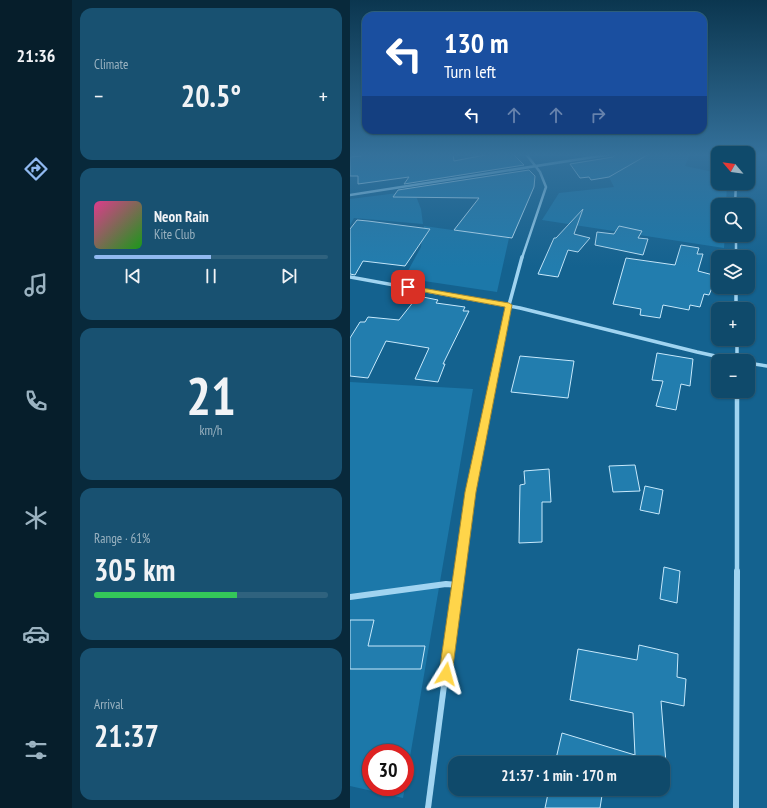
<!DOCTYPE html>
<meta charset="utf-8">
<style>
body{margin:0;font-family:"PT Sans Narrow",sans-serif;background:#185171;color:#f1f3f6;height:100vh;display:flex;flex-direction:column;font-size:15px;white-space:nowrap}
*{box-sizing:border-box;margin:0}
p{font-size:13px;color:#9bb3c1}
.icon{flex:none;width:22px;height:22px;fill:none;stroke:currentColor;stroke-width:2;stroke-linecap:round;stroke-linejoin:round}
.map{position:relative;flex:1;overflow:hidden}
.details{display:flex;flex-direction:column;gap:8px;padding:8px;background:#08293b;width:278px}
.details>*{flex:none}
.hud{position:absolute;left:12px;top:12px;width:345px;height:122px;border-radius:12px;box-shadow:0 1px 3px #0004,0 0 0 1px #2f627e;background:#1a4fa0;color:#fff;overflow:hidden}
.needle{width:26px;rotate:299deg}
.tools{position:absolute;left:361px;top:146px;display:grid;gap:8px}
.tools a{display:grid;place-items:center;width:44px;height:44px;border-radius:8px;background:#0f4a6b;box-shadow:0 1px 3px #0004,0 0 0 1px #2f627e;font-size:20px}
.speed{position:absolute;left:12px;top:744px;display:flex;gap:8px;font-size:20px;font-weight:700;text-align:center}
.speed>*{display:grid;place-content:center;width:52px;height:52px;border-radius:50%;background:#0f4a6b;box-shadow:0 1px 3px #0004,0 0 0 1px #2f627e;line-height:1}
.speed .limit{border:6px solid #d22;background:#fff;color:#111}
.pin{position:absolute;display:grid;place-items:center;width:34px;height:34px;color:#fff;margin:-17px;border-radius:8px;box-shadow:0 2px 6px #0006}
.me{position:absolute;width:44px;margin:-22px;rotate:8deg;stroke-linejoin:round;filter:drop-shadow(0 0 3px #0008)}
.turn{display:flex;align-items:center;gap:14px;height:84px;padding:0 16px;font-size:18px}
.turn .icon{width:52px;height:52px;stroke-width:2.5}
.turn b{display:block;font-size:28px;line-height:34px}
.lanes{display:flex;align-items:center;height:38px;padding:0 16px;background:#0003;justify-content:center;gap:20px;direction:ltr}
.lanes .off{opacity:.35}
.big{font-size:30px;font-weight:600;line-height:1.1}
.details .widget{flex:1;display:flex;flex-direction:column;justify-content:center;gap:6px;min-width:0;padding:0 14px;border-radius:12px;background:#185171}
.details .dial{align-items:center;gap:0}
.dial b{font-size:52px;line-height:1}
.song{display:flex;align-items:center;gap:12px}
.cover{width:48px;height:48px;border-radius:6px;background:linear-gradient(135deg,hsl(330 70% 55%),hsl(120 70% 35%))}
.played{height:4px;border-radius:2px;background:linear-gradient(90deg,#90b9f0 50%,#2f627e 50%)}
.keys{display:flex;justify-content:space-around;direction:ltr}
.heat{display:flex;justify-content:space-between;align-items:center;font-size:22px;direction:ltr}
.charge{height:6px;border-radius:3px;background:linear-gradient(90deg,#34c759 61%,#2f627e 0)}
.trip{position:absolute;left:98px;top:756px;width:222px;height:40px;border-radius:12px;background:#0f4a6b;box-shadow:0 1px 3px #0004,0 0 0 1px #2f627e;font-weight:600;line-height:40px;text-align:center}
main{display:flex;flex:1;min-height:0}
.menu{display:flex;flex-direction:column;width:72px;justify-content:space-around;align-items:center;background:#061e2b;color:#9bb3c1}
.menu .icon{width:28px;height:28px}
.menu .active{color:#90b9f0}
.menu b{font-size:18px;color:#f1f3f6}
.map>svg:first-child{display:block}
</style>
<main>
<nav class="menu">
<b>21:36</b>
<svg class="icon active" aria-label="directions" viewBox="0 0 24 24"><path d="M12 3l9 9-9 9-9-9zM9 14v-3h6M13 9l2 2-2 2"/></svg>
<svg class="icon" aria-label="music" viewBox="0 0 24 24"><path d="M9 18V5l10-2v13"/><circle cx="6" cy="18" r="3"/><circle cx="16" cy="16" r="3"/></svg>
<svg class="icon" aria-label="phone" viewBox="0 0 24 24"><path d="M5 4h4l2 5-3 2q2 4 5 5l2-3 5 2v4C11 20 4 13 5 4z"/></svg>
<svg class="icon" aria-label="climate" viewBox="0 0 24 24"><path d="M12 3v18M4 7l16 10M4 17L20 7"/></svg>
<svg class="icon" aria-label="car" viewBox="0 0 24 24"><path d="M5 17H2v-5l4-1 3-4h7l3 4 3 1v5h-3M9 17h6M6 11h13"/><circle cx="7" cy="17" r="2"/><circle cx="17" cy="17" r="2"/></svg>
<svg class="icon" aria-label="filters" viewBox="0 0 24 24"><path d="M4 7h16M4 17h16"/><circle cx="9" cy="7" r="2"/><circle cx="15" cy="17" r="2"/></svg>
</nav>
<section class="details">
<div class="widget"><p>Climate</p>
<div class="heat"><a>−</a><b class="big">20.5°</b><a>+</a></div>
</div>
<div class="widget">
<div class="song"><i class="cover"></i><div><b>Neon Rain</b><p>Kite Club</p></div></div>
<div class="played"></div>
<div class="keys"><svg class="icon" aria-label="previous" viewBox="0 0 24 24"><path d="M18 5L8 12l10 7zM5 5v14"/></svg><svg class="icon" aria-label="pause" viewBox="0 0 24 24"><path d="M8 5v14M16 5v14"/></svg><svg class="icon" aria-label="next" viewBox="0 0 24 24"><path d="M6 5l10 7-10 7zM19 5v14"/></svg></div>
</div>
<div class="widget dial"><b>21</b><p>km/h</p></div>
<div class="widget"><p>Range · 61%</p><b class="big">305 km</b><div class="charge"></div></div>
<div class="widget"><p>Arrival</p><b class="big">21:37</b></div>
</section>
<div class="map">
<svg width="417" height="808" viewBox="0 0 417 808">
<rect width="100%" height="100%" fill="#14628f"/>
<!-- green -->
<g fill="#1c78a9">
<polygon points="284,154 340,154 335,166 368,173 368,183 377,183 376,205 368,205 368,235 375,235 374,248 192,220 209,193 264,187 259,177 269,171 266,167"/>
<polygon points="64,191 71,209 73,224 4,218 0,225 0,199"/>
<polygon points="74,226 159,238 147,292 54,278 71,247"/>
<polygon points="0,382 123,389 55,786 55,753 21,753 21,787 55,787 53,798 0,786"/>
</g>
<!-- building -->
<g fill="#227dae" stroke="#c7e9fc">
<polygon points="11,154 103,154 104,161 140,154 163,154 174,165 54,184 59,177 8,184 8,176 0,176 0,157 11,156"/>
<polygon points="266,154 299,154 259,177 241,180 239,177 230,178 220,164 263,157"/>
<polygon points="179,170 185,176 184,187 162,238 104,230 129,198 43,197 48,190"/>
<polygon points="233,209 224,234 240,238 228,252 218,250 208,277 188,274 204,238 206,238"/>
<polygon points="7,220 18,221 80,229 55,266 13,261 5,275 0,274 0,229"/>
<polygon points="269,226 292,231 288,238 298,239 293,255 245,245 247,232 264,234"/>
<polygon points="331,245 349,248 347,254 353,254 348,271 367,276 359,295 354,294 350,307 340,305 339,310 313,305 310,318 290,315 291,309 263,304 276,258 325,265"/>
<polygon points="68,296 88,300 86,303 115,307 113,311 119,311 93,364 95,364 88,382 65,379 79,348 36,341 18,378 0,376 0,338 10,322 15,322 18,317 49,320"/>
<polygon points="307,353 343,359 340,386 331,384 326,410 306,406 313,381 302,380"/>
<polygon points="170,356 224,361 218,398 161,392"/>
<polygon points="285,465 290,491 263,492 259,466"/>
<polygon points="199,469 201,502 192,502 192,542 169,543 170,485 175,484 174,471"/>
<polygon points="295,486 313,490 309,514 290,510"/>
<polygon points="314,567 330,571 327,603 310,599"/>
<polygon points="0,620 24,620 18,646 75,646 71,669 0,669"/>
<polygon points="289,645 328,654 327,677 336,679 334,706 311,701 316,763 205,763 212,733 285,755 283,713 220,700 228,649 287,660"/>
<polygon points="199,789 253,789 250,808 195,808"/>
</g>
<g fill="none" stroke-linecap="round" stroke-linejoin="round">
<!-- street-far3 -->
<g stroke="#a0d4f1" stroke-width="2.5">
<polyline points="0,195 263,154"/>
<polyline points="385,205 386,183"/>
<polyline points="386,235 386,257"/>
<polyline points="172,258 196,187 190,172 176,154"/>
</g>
<!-- street-far2 -->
<g stroke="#a0d4f1" stroke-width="3.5">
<polyline points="0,277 170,308 347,352 388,361"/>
<polyline points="386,287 386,309"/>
<polyline points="387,339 387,361"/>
<polyline points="398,363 417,366"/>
<polyline points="141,393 159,305 172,257"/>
<polyline points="387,393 387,391"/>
</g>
<!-- street-far1 -->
<g stroke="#a0d4f1" stroke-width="4.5">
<polyline points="109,572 120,492 141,392"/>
<polyline points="387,572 387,392"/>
</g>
<!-- street -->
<g stroke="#a0d4f1" stroke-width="6">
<polyline points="0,597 96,584 108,585"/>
<polyline points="78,808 109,571"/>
<polyline points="386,808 387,571"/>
</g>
</g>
<!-- sky -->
<linearGradient id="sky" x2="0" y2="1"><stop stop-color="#0b364f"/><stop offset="0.58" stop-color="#34719b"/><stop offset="1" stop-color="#34719b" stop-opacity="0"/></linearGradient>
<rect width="417" height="267" fill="url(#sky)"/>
<!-- route -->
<polygon fill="#ffd54a" stroke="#a68a30" points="55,285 159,303 162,305 126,492 102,674 101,679 96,681 91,679 89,674 115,492 155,307 58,289 55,288"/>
</svg>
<div class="tools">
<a><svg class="needle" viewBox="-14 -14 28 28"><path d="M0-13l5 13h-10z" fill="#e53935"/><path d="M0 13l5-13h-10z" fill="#9bb3c1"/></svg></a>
<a><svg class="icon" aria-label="search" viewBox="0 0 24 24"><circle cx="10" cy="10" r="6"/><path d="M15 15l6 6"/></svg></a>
<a><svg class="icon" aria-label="layers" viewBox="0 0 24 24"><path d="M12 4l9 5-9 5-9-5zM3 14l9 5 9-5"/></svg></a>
<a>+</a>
<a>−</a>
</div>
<div class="speed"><div class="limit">30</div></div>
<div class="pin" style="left:58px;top:287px;background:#d93025"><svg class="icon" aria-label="arrive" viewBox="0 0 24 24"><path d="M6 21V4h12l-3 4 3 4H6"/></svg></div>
<svg class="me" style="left:96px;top:674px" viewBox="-20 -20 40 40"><path d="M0-17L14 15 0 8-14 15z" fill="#ffd54a" stroke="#fff" stroke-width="4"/></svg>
<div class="trip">21:37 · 1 min · 170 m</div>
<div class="hud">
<div class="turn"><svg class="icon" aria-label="left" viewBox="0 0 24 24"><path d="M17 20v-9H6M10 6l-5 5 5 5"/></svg><div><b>130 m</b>Turn left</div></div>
<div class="lanes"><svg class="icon" aria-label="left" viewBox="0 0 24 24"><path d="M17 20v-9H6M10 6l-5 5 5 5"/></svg><svg class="icon off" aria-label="ahead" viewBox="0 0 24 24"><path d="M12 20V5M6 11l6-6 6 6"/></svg><svg class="icon off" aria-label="ahead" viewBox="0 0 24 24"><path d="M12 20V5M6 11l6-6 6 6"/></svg><svg class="icon off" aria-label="right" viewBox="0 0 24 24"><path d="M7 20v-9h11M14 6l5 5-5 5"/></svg></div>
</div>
</div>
</main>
